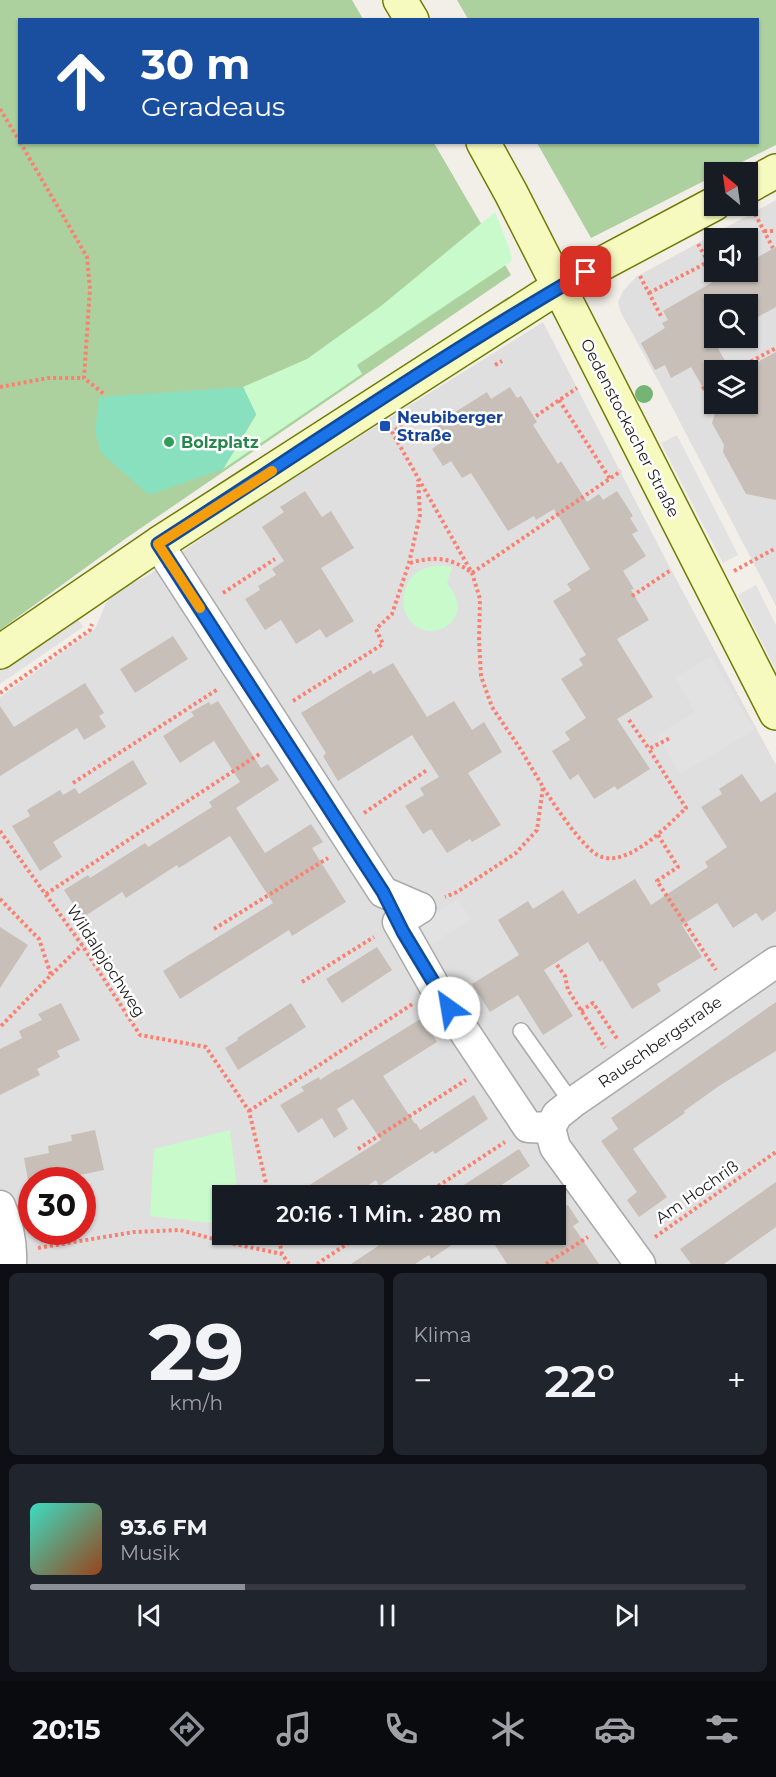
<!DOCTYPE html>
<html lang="de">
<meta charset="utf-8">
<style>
body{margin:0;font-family:Montserrat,sans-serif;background:#20242c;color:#f1f3f6;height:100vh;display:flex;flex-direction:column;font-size:22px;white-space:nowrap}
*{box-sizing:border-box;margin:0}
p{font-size:20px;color:#9ea1a6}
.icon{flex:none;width:33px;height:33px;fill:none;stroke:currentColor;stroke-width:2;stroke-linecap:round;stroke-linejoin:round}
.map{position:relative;height:1264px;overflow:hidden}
.side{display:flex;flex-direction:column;gap:9px;padding:9px;background:#0d0f14;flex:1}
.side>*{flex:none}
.hud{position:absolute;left:18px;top:18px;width:741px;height:126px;border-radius:0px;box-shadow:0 2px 4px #0004;background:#1a4fa0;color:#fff;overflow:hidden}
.needle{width:39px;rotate:331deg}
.fabs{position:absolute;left:704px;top:162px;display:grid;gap:12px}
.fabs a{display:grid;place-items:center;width:54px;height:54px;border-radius:0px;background:#171b24;box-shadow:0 2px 4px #0004;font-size:30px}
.speed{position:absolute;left:18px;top:1167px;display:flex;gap:12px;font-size:30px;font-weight:700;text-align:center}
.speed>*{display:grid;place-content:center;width:78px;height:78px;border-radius:50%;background:#171b24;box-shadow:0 2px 4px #0004;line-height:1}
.speed .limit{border:9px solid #d22;background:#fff;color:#111}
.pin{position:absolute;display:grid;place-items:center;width:51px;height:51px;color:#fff;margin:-26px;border-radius:12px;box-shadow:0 3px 9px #0006}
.me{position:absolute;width:66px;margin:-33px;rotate:328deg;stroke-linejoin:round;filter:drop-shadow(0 0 4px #0008)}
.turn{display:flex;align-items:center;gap:21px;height:126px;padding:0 24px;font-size:27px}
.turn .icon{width:78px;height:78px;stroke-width:2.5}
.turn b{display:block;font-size:42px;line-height:51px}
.big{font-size:45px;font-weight:600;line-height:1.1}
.side .tile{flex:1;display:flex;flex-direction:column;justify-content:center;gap:9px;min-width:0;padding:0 21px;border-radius:9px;background:#20242c}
.side .dial{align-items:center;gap:0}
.dial b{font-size:78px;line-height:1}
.song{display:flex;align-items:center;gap:18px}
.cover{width:72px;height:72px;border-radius:9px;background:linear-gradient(135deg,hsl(170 70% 55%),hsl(20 70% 35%))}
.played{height:6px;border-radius:3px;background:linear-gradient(90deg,#8c9099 30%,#363941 30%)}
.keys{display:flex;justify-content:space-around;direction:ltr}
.heat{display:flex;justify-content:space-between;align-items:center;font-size:33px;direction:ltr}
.side .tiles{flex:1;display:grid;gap:9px;grid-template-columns:1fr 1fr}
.tile:last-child{grid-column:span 2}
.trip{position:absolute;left:212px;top:1185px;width:354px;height:60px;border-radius:0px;background:#171b24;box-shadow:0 2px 4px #0004;font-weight:600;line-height:60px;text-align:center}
.tab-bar{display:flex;height:96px;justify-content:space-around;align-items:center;background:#090b0e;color:#9ea1a6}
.tab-bar .icon{width:42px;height:42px}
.tab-bar .on{color:#8c9099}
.tab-bar b{font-size:27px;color:#f1f3f6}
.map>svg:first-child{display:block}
</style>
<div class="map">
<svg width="776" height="1264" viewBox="0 0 776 1264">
<rect width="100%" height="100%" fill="#f2efe9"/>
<!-- residential -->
<g fill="#e0dfdf" fill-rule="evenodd">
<path d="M776,200V606L659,382L621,313L618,302L623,291L636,277ZM714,238H747V272H714ZM714,304H747V338H714ZM714,370H747V404H714Z"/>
<path d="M543,322L668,564L776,765V1264H0V697L95,629L106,603L118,590L147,576L247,507ZM32,1180H82V1232H32ZM222,1196H555V1234H222Z"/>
</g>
<!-- forest -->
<g fill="#add19e">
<polygon points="0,0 352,0 363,19 20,20 20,142 434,143 511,275 125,539 0,630"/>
<polygon points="457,0 776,0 776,145 722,172 714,172 714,176 591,238 537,143 758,142 758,20 468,19"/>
</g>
<!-- park -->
<g fill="#c8facc">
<polygon points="495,212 510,250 512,261 357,365 362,374 223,469 256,415 243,387 307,359 381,306"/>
<path d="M439,565L452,567L447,584C480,619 428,649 408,618C402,608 402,598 406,587C411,572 424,567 439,565Z"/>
<polygon points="230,1130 238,1195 222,1196 222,1224 150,1216 154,1149"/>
</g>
<!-- pitch -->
<polygon fill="#88e0be" points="243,387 256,414 223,469 149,495 101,453 95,432 99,397"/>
<!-- parking -->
<g fill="#e2e2e2">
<polygon points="677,435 738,555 723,563 661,443"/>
<polygon points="756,585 776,625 776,670 738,595"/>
<polygon points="72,610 83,627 0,684 0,659"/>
<polygon points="711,657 754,730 680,774 657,735 695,712 675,677"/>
<polygon points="458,899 471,919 425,949 412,929"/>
</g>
<!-- building -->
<g fill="#c7bfb8">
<polygon points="776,247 776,307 747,323 747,304 714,304 714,338 720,338 714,341 730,370 714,370 714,404 747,404 747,370 742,370 776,352 776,500 746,494 723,452 724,445 712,423 716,410 691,367 671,378 665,365 655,370 641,343 665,328 662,323 668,320 663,311 718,279 713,272 747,272 747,263"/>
<polygon points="510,387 517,398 521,396 537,422 533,425 558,464 561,461 587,502 599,494 603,500 617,491 633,516 630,518 638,531 632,534 646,556 623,571 634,589 631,590 649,620 617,639 653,697 617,719 650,769 617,790 615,786 594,799 578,774 570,780 552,751 570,740 565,732 586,718 561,679 583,665 579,659 586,655 553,601 571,590 567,584 590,569 554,509 536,520 534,516 508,531 471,473 462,478 451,461 443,466 432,449 442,442 433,426 487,392 491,399"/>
<polygon points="305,491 322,517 331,511 354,548 321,568 354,621 326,638 320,629 296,644 281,620 265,630 245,599 260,590 258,586 276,575 272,569 284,561 262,527 284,512 280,507"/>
<polygon points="173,636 188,659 135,693 120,669"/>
<polygon points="393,663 427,717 454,701 472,730 484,722 502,752 468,773 501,825 472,842 470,839 447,853 431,829 423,834 405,806 424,795 420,788 439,777 412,735 338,781 323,756 326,753 301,713 371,670 373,674"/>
<polygon points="85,683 104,713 99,716 106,727 84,740 77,728 0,776 0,706 14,727"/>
<polygon points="218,701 261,768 268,764 279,780 236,808 265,853 311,824 323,842 312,848 346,902 292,936 289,930 180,999 163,971 273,903 230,836 179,868 177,865 126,898 122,892 82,918 64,890 88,875 90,878 145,843 148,847 212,807 209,802 240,782 214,741 180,763 163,736 194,716 191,712 209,702 211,705"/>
<polygon points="133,760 147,784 53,842 62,857 40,871 12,826 30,816 27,810 60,790 63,795 75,788 79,794"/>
<polygon points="742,774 761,802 776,792 776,911 762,921 756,913 733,928 717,903 682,925 702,957 657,984 661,991 632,1009 602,960 600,962 588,942 544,970 573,1016 543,1035 518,995 490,1012 472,984 519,955 498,920 528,901 533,909 563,890 578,914 635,879 651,905 708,867 705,862 727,847 701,807 722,794 719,789"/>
<polygon points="0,927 28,945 0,988"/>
<polygon points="377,947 392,970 342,1003 326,979"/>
<polygon points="776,1002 776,1051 719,1086 684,1111 685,1113 633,1149 667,1197 639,1217 627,1200 637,1192 601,1141 618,1129 611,1118"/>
<polygon points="61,1003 80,1040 57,1051 60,1057 37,1069 40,1075 0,1095 0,1049 22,1038 19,1031 42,1020 38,1014"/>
<polygon points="291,1003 306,1027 238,1070 225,1048 238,1040 237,1038"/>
<polygon points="422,1018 437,1042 383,1076 415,1124 416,1123 420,1130 474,1095 488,1119 435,1154 433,1151 379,1186 376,1180 352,1196 292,1196 381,1140 353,1099 337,1109 348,1129 334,1138 322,1118 298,1133 280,1105 304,1091 301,1087 319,1077 320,1080 337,1069 338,1070"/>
<polygon points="95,1130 104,1170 80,1175 81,1180 28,1180 24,1158 49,1153 48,1146 72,1141 71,1135"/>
<polygon points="519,1149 530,1166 485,1196 447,1196"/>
<polygon points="776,1182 776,1227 724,1264 691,1264 680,1249"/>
<polygon points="555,1200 561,1209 568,1205 579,1222 573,1226 599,1264 507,1264 488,1234 555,1234"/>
<polygon points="396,1234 468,1234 431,1259 429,1255 415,1264 351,1264"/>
</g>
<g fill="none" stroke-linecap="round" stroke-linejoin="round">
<defs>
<polyline id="lane" points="521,1031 572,1103"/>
<g id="street">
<polyline points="158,544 383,892 420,908"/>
<polyline points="420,908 398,922 436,989 528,1127 550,1128"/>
<polyline points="550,1128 557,1115 572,1103 776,962"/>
<polyline points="550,1128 555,1147 640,1264"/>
<path d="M0,1206C8,1224 12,1245 11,1264"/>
</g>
<g id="secondary">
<polyline points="400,0 412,20"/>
<polyline points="483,142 511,193 776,713"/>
<polyline points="747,187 776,171"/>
<polyline points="0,652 158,544 494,328 558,287 714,204"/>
</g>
</defs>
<!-- lane casing -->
<use href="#lane" stroke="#a9a9a9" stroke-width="18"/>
<!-- street casing -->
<use href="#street" stroke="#a9a9a9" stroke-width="33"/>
<!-- secondary casing -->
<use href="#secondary" stroke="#707d05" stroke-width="36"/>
<!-- path -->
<g stroke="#fa8072" stroke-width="4" stroke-dasharray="3 3" stroke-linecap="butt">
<polyline points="0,109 20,142"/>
<polyline points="20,142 87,257 90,289 84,378 104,394"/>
<polyline points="755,214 773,248"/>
<polyline points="764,231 776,231"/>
<polyline points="698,244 714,272"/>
<polyline points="640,276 662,318"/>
<polyline points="649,293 708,262"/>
<polyline points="495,365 502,361"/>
<polyline points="735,370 776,348"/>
<polyline points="0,387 48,378 84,378"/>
<polyline points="702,389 714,382"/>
<polyline points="559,400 610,479"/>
<polyline points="412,414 414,418 392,432 472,573 480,599 479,640 481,676 492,707 521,750 543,787 537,830 516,853 457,892 445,897"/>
<polyline points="536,416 577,388"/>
<path d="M410,563C434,556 451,557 472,573L621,471"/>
<polyline points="734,571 776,548"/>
<polyline points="223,593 275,559"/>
<polyline points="632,596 671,570"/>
<polyline points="0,693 90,630 92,624"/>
<polyline points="293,701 383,644 376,629 392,614 409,563 420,515 418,480"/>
<polyline points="629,720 649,749"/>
<polyline points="73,783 218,689"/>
<path d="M543,788C558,809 573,834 592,851C620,877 667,826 686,808L649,749L670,738"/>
<polyline points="364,813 427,770"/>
<polyline points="0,831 82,945 140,1035 206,1047 249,1111 269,1196"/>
<polyline points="658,835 678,867 657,881 716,970"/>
<polyline points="46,894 261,753"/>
<polyline points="0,899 39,939 51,975 0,1027"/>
<polyline points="214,929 328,858"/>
<polyline points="557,965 565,976 568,990 605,1048"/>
<polyline points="51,975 82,945"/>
<polyline points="302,982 374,937"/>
<polyline points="581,1011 593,1003 618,1040"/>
<polyline points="249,1111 414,1003"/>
<polyline points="358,1149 466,1080"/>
<polyline points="423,1196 505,1142"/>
<polyline points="278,1234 282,1254 289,1264"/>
<polyline points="655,1237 776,1152"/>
<polyline points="38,1248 134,1232 180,1230 225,1242 282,1254"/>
<polyline points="317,1264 362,1234"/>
<polyline points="546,1264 588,1237"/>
</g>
<!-- lane -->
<use href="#lane" stroke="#fff" stroke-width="15"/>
<!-- street -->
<use href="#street" stroke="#fff" stroke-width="30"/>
<!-- secondary -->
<use href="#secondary" stroke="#f7fabf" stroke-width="33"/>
</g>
<!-- trees -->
<circle fill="#74b475" cx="644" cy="394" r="9"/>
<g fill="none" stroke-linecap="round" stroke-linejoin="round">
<defs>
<path id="route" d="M449,1008L403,932L383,892L158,544C300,453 440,356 586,272"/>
</defs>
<!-- route casing -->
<use href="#route" stroke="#114b97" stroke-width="15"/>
<!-- route -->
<use href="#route" stroke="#1a73e8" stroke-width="10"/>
<!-- slow -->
<polyline stroke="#f59e0b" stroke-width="10" points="200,608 158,544 272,471"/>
</g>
<!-- markers -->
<rect fill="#1a4fb4" stroke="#fff" stroke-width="2" x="379" y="420" width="12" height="12" rx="3"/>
<circle fill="#2e9e5b" stroke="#fff" stroke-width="2" cx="169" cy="442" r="6"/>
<g text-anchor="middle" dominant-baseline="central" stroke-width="5" stroke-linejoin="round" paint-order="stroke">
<!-- transit labels -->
<g font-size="16" font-weight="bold" fill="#164399" stroke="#fff" text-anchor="start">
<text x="397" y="417">Neubiberger<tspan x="397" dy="18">Straße</tspan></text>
</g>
<!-- street labels -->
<g font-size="16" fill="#222" stroke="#fff">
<text transform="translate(630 428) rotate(63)">Oedenstockacher Straße</text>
<text transform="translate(106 961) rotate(57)">Wildalpjochweg</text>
<text transform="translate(660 1042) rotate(-35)">Rauschbergstraße</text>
<text transform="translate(697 1192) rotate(-35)">Am Hochriß</text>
</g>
<!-- leisure labels -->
<g font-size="16" font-weight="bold" fill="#27864d" stroke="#fff" text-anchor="start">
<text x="181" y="442">Bolzplatz</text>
</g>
</g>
</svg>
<div class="fabs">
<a><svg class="needle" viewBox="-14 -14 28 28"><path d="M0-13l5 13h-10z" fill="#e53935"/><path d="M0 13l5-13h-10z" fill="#9ea1a6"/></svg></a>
<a><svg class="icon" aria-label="sound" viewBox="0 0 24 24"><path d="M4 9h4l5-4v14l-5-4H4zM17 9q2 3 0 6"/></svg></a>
<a><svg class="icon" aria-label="search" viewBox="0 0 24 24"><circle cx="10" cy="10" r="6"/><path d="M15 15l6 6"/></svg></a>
<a><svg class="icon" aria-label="layers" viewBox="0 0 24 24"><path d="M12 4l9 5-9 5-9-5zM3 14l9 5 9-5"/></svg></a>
</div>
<div class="speed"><div class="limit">30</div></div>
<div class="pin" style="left:586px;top:272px;background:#d93025"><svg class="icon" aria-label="arrive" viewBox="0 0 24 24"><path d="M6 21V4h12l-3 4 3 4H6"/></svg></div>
<svg class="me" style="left:449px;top:1008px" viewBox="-20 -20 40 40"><circle r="19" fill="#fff"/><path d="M0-13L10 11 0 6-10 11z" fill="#1a73e8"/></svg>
<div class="trip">20:16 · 1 Min. · 280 m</div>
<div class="hud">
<div class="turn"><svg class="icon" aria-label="ahead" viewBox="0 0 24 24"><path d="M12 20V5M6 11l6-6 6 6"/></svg><div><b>30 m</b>Geradeaus</div></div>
</div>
</div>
<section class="side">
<div class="tiles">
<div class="tile dial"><b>29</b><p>km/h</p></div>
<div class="tile"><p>Klima</p>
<div class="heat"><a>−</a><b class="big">22°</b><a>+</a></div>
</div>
<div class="tile">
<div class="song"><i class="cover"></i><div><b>93.6 FM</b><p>Musik</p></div></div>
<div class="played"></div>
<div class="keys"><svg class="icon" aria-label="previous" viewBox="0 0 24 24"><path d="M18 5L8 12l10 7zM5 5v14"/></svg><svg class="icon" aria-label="pause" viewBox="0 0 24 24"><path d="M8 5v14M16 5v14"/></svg><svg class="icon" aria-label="next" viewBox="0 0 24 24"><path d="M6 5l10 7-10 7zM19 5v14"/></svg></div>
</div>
</div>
</section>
<nav class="tab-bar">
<b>20:15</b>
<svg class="icon on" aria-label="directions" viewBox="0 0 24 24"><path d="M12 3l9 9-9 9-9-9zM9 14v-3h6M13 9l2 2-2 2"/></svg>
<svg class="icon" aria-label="music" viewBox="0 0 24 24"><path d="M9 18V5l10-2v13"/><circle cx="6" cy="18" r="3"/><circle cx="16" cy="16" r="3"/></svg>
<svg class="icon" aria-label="phone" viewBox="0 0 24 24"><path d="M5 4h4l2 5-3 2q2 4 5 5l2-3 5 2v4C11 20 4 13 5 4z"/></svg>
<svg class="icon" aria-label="climate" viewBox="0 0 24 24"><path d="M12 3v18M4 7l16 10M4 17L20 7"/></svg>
<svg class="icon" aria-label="car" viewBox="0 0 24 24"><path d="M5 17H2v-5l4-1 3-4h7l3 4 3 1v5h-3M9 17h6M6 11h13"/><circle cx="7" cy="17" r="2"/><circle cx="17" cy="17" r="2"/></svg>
<svg class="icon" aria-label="filters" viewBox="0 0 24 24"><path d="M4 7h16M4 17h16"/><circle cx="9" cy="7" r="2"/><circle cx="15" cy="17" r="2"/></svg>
</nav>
